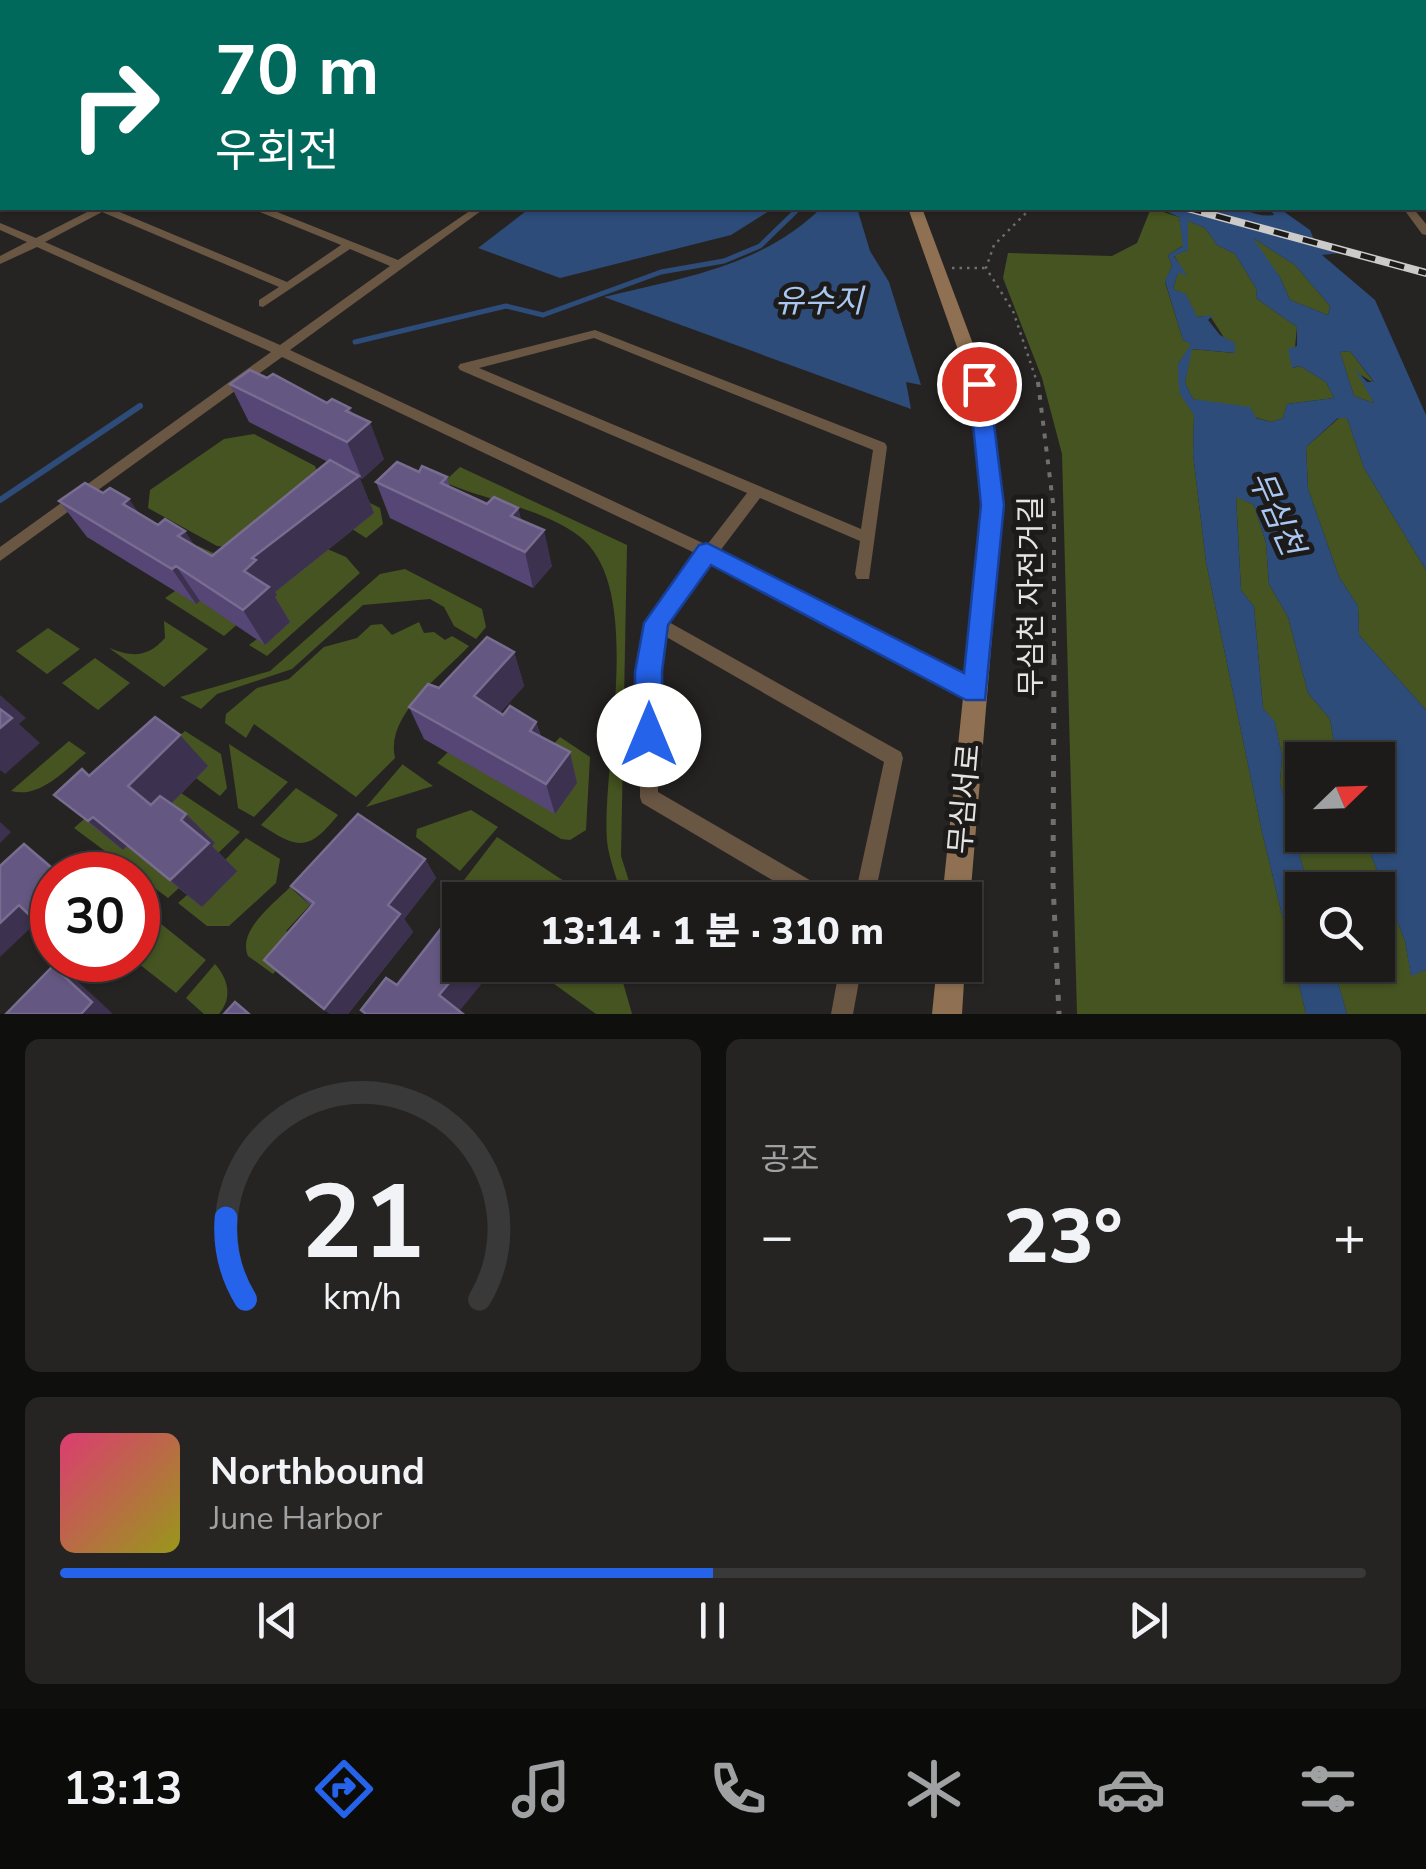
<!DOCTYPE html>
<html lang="ko">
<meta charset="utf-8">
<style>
body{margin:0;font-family:"Nunito Sans","Noto Sans KR",sans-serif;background:#252423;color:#f1f3f6;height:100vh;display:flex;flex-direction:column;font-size:38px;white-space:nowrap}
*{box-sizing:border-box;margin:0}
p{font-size:32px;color:#a0a1a2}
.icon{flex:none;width:55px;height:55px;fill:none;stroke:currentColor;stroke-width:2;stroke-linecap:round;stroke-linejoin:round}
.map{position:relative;height:1014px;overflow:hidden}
.side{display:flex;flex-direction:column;gap:25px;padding:25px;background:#0f0f0e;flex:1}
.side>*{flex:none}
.guide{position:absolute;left:0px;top:0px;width:1428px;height:210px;box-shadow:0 2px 8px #0004,0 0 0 2px #3a3939;background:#00695c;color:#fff;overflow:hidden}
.needle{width:65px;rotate:67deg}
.tools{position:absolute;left:1285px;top:742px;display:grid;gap:20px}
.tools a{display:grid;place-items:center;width:110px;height:110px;border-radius:0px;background:#1c1b1a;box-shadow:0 2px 8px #0004,0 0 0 2px #3a3939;font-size:50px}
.speed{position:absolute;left:30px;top:852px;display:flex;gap:20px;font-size:50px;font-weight:700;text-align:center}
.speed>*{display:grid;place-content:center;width:130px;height:130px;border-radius:50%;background:#1c1b1a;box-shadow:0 2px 8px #0004,0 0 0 2px #3a3939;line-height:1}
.speed .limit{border:15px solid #d22;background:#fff;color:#111}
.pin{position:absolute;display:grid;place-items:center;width:85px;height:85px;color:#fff;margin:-42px;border:5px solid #fff;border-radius:50%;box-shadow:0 2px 10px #0007}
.me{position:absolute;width:110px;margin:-55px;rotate:0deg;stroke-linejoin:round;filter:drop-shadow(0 0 8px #0008)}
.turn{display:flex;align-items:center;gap:35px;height:210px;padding:0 50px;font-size:45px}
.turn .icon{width:130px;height:130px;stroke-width:2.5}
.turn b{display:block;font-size:70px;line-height:85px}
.big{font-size:75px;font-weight:800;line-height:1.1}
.side .card{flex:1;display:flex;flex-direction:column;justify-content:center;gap:15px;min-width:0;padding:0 35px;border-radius:15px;background:#252423}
.side .dial{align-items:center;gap:0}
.dial svg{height:260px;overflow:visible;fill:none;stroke:#3a3939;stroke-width:7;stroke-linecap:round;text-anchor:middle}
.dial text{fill:#f1f3f6;stroke:none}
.song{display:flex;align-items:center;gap:30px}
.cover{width:120px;height:120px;border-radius:15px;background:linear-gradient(135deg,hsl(340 70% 55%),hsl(60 70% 35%))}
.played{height:10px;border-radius:5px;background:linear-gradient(90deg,#2563eb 50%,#3a3939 50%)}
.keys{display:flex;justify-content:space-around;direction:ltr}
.heat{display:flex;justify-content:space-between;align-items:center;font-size:55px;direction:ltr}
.side .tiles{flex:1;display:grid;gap:25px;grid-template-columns:1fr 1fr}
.card:last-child{grid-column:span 2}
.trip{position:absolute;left:442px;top:882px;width:540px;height:100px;border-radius:0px;background:#1c1b1a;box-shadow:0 2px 8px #0004,0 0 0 2px #3a3939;font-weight:800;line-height:100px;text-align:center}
.dock{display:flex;height:160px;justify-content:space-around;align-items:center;background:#0b0b0a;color:#a0a1a2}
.dock .icon{width:70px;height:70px}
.dock .selected{color:#2563eb}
.dock b{font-size:45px;color:#f1f3f6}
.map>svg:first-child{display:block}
</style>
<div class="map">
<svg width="1426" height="1014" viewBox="0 0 1426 1014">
<rect width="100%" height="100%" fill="#262423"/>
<!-- green -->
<g fill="#455420">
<polygon points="1151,208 1179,217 1184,245 1168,255 1172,266 1165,282 1183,340 1192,344 1178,364 1194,415 1193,454 1206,562 1262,832 1306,1014 1077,1014 1062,454 1042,378 1003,278 1008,253 1112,256 1137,243"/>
<polygon points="1186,220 1205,228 1217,245 1235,254 1257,290 1256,298 1297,327 1293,368 1300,366 1326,382 1334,398 1287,404 1283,418 1271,422 1193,399 1185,383 1191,349 1234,353 1210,316 1196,317 1186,295 1173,289 1180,266 1174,255 1188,250"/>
<polygon points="1253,238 1295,265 1330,306 1328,315 1290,300 1280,277 1251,242"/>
<polygon points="1350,351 1375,384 1361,375 1374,403 1354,396 1340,352"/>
<polygon points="1339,418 1347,418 1364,468 1426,570 1426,710 1359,635 1358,606 1339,577 1308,489 1306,447"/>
<polygon points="254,434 315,466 320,480 234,548 217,546 148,508 150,490 224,439"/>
<path d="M460,467L627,545L621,856L635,900H623C618,881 609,860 607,841C601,762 647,588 579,536C542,508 487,501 444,482Z"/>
<polygon points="348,492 380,508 383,524 366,538 349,527 224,636 165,598 175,591 198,546 229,560"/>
<polygon points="1236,496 1254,505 1266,543 1269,584 1288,617 1308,693 1330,719 1337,760 1302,760 1302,835 1363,835 1405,941 1411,975 1426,970 1426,1014 1347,1014 1333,965 1378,965 1378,890 1309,890 1280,783 1282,756 1275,723 1263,708 1254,607 1241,590"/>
<polygon points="325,548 346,557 360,573 267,656 249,645 257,639 273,593"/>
<polygon points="405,569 482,609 486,627 476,639 454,626 444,607 430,599 363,605 292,669 217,694 201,709 180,697 270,671 380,574"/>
<path d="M164,621L208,649L164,687L109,648C132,657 147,658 165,638Z"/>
<path d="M419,622L424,633L434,632L445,640L452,636L469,646C441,676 385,715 395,758L356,797L254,724L246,738L225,723L226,714L257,688L289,679L324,647L357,638L371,625L382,624L392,635Z"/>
<polygon points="48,628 80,649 47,674 16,651"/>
<polygon points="95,658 130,683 98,710 62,683"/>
<polygon points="185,731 221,754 227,788 220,796 161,752"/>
<polygon points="560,737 590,757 586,830 570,840 561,839 437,763 448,752 545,754"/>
<path d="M69,741L86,753C65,770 40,799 11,791Z"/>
<polygon points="229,744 288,782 254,817 238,808"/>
<polygon points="402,764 433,786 366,807 402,765"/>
<polygon points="144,766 127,846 179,888 168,898 74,828"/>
<path d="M296,788L338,815C308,852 298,849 261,825Z"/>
<polygon points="181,793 240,832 213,858 206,852 214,842 152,810"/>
<polygon points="471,810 498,827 460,871 416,837 417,829"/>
<polygon points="497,837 567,883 555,900 476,900 458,888"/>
<polygon points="246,838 280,859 276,883 229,926 207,926 178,903 187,895 202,906 237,871 225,860"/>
<path d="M290,887L310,905L286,931L301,942L273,974L248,956C237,930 274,904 290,887Z"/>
<polygon points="160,923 206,960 176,993 134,960 138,960 138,945"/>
<path d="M215,964C228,979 233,997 219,1014H204L186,998Z"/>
<polygon points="541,965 552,965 565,974 571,965 618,965 632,1014 596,1014 536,971"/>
</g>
<!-- water -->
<g fill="#2d4c7a" fill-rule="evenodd">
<polygon points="530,208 774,208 731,235 560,278 478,248"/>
<path d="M821,208H857L870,251L889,282L921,385L906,382L911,409L604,297C682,278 763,266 821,208Z"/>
<path d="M1159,208C1184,207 1211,204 1235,208C1250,209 1256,218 1274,215L1270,208H1286L1283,211L1310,230L1317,247L1340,253L1322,255L1375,300L1426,415V570L1364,468L1347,418H1338L1306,447L1308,489L1339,577L1358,606L1359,635L1426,710V970L1411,976L1405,941L1363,835H1378V760H1337L1330,719L1308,693L1288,617L1269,584L1266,543L1254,505L1236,497L1241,590L1254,607L1263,708L1275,722L1282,756L1280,783L1309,890H1302V965H1333L1347,1014H1306L1262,832L1206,562L1193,454L1194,415L1180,394L1178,378V364L1191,344L1183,340L1165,281L1172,266L1168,255L1183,246L1179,217ZM1188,221L1205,228L1217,245L1235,254L1257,290L1256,298L1297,327V346L1288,349L1292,368L1300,366L1326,382L1334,398L1287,404L1283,418L1271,422L1256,418L1250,407L1193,399L1185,383L1192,349L1235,353V343L1220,335L1208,320L1213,315L1197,317L1186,294L1173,289L1178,273L1187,275L1174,256L1188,250ZM1253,238L1295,265L1330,306L1328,315L1290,300L1280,277ZM1350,351L1374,382H1367L1354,368L1374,403L1354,396L1340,352Z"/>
</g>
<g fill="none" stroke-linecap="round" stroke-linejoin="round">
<!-- stream-far1 -->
<polyline stroke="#2d4c7a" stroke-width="5" points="355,342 506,306 543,315 661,272 724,261 760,246 799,208"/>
<!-- stream -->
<polyline stroke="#2d4c7a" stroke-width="6" points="0,500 140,406"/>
<!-- path-far2 -->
<g stroke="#716f6e" stroke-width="2.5" stroke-dasharray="2.5 5" stroke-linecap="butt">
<polyline points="522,0 527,2"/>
<polyline points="650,2 654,0"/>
<polyline points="1031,208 994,245 986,268 1013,311 1038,385"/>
<polyline points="952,268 986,268"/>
</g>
<!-- path-far1 -->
<polyline stroke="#716f6e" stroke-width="4" stroke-dasharray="5 8" stroke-linecap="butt" points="1038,382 1054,511 1054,661"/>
<!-- path -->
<polyline stroke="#716f6e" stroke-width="5" stroke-dasharray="6 10" stroke-linecap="butt" points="1054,659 1053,883 1059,1014"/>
<!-- street -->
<g fill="#695643" fill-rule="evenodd">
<polygon points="0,0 9,0 11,2 0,3"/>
<polygon points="235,0 246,0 248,2 238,2"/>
<polygon points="1192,0 1201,0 1203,2 1194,2"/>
<polygon points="0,38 2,38 2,43 0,44"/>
<polygon points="0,84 2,85 2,91 0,90"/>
<polygon points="2,110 2,116 0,117 0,111"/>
<polygon points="0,145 2,145 2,151 0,152"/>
<path d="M95,208H110L287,282L341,245L255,210L254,208H267L398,260L474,208H485L290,350L707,545L747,493L460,370L458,367L460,364L595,330L885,443L887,447L869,579H857L855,574L860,541L760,498L720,551L981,687L984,692L981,697L975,700L969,697L712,562L667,621L901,752L903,758L874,900H854L884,762L663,635L658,673V792L832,893L835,900H806L642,803L640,797V673L648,623L699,555L282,357L0,561V547L271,352L37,247L0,264V256L27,242L0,230V223L36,238ZM102,212L279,287L259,300V306L263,307L350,249L390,266L280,345L45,242ZM594,338L873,450L861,529L479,368Z"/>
<polygon points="1403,208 1413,208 1426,224 1426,235 1422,234"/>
<polygon points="840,965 862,965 853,1014 831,1014"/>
</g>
<!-- secondary -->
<g fill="#8f7052" fill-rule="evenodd">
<polygon points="826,0 836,0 837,2 827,2"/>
<polygon points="908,208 922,208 988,384 1003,505 970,900 965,910 965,900 942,900 983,505 970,384"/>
<polygon points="937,965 965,965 962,1014 932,1014"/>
</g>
<defs>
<polyline id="rail-far1" points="443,0 452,2"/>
<polyline id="rail" points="1187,208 1426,273"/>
</defs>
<!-- rail-far1 casing -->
<use href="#rail-far1" stroke="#cdcbca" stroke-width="6"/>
<!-- rail casing -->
<use href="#rail" stroke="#cdcbca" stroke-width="8"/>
<!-- rail-far1 -->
<use href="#rail-far1" stroke="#1d1b19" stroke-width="4" stroke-dasharray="11" stroke-linecap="butt"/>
<!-- rail -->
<use href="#rail" stroke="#1d1b19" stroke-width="5" stroke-dasharray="15" stroke-linecap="butt"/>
</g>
<!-- wall -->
<g fill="#554675">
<polygon points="230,384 350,408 352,414 384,459 362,479 359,477 374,513 275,592 277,595 275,597 290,622 265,645 200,601 196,604 87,537 59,501 139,514 212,556 328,462 249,422"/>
<polygon points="419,472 447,477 450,487 487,504 518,508 521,520 552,566 533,588 390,518 376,482"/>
<polygon points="514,652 524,686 500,713 536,722 541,737 570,752 577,783 555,814 424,739 409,707 439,688"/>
<polygon points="208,766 171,804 186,814 215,843 212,846 237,871 202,907 127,846 123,850 54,795 89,776"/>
<polygon points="425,859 436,878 404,919 413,932 348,1014 330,1014 264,960 311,906 291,886"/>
</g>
<!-- shaded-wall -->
<g fill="#3c314f">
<polygon points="350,408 359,431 370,422 384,459 362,479 347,442 346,411"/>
<polygon points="359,476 374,513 275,592 277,595 275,597 290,622 265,645 243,610 244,571 252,558"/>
<polygon points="129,499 154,535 123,504"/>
<polygon points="518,508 527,544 520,552 511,516"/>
<polygon points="544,530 552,566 533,588 525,552"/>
<polygon points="185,531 208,566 178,536"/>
<polygon points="176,566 200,601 196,604 172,569"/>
<polygon points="514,652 524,686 486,729 474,696"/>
<polygon points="0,695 26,718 19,724 40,743 5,774 0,770"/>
<polygon points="536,722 545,754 530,731"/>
<polygon points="180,735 208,766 159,816 128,786"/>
<polygon points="570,752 577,783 555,814 546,784"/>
<polygon points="186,814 215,843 212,846 237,871 202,907 170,880 181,820"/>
<polygon points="93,817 127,846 123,850 88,821"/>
<polygon points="0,822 11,832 0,843"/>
<polygon points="24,844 44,859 63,875 60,875"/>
<polygon points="425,859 436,878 404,919 413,932 348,1014 330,1014 324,1009 388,905"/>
<polygon points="19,905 40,919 0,957 0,923"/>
<polygon points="52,920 52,934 43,928"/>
<polygon points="464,965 497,965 457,1014 439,995"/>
<polygon points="53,966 74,978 112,1013 111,1014 81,1014"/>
</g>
<!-- building -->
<g fill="#645781" stroke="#786d90" stroke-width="2.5">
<polygon points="250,370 267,378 273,374 327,403 332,399 350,408 346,411 370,422 347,442 230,384"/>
<polygon points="330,460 359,476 252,558 256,560 244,571 269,587 243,610 176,566 172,569 59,501 85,483 103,493 110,488 129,499 123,504 158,525 165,519 185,531 178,536 212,556"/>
<polygon points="397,462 419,472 422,466 447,477 441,483 487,504 494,497 518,508 511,516 544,530 525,552 376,482"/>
<polygon points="487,637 514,652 474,696 503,715 510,706 536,722 530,731 570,752 546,784 409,707 428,684 439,688"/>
<polygon points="0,709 12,718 0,728"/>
<polygon points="155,717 180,735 128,786 151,805 160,796 186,814 181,820 209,843 170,880 93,817 88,821 54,795 82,769 89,776"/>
<polygon points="358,814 425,859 388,905 400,914 324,1009 264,960 314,903 291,886"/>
<polygon points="24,844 60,875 52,875 52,920 43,928 19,905 0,923 0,866"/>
<polygon points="457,908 460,910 460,965 464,965 439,995 463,1014 366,1014 361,1010 386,978 397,985"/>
<polygon points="53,966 92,1002 81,1014 6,1014"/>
<polygon points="235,1002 249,1014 224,1014"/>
</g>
<!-- route -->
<polygon fill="#2563eb" stroke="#184099" stroke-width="2.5" points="979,377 989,384 1004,505 985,700 966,700 711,565 668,625 662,672 663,735 659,744 649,747 639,744 635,735 635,672 644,623 699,545 707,543 964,673 981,505 969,384"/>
<g text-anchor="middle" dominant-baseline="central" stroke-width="10" stroke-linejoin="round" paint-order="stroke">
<!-- street labels -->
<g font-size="30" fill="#e5e4e3" stroke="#1d1b19">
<text transform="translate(1031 596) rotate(-90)">무심천 자전거길</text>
<text transform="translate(965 799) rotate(-85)">무심서로</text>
</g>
<!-- water labels -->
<g font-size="32" font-style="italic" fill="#a9c7f2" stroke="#1d1b19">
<text x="819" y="301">유수지</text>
<text transform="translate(1276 513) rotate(66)">무심천</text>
</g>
</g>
</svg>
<div class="tools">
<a><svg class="needle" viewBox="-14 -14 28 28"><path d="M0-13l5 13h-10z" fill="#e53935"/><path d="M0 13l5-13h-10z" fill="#a0a1a2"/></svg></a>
<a><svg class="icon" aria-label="search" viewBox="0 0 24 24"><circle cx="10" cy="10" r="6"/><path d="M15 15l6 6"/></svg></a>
</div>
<div class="speed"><div class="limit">30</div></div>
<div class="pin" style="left:979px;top:384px;background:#d93025"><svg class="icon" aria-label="arrive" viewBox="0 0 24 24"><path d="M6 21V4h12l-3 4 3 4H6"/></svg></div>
<svg class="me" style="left:649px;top:735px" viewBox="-20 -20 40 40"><circle r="19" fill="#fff"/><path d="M0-13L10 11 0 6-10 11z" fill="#2563eb"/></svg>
<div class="trip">13:14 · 1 분 · 310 m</div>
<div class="guide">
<div class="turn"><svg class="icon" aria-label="right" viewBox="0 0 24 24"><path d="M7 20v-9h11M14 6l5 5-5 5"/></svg><div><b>70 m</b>우회전</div></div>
</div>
</div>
<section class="side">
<div class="tiles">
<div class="card dial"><svg viewBox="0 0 100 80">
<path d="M14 69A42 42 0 1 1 86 69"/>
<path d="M14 69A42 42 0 0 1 8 44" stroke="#2563eb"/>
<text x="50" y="56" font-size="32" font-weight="700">21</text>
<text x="50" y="72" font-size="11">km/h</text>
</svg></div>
<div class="card"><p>공조</p>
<div class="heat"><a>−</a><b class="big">23°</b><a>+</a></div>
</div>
<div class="card">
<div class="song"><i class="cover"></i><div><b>Northbound</b><p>June Harbor</p></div></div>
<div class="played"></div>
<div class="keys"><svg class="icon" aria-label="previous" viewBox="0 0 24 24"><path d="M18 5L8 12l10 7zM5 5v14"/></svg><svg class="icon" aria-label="pause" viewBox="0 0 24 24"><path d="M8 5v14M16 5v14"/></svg><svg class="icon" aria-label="next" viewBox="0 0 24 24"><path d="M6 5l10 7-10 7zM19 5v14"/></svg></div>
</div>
</div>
</section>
<nav class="dock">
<b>13:13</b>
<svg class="icon selected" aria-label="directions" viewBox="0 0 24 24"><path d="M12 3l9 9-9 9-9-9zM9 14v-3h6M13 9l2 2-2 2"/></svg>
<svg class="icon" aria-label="music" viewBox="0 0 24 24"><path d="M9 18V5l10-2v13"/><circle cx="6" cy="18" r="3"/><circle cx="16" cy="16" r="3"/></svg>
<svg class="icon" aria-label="phone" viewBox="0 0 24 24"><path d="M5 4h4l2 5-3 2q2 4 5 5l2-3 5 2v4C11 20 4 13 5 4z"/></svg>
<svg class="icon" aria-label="climate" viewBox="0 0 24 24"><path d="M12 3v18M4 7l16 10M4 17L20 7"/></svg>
<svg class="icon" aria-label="car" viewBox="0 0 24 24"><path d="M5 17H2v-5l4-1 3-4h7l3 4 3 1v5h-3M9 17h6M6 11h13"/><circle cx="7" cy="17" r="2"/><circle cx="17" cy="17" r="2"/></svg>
<svg class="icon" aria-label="filters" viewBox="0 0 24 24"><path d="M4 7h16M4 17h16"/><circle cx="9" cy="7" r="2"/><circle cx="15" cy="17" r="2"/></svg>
</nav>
